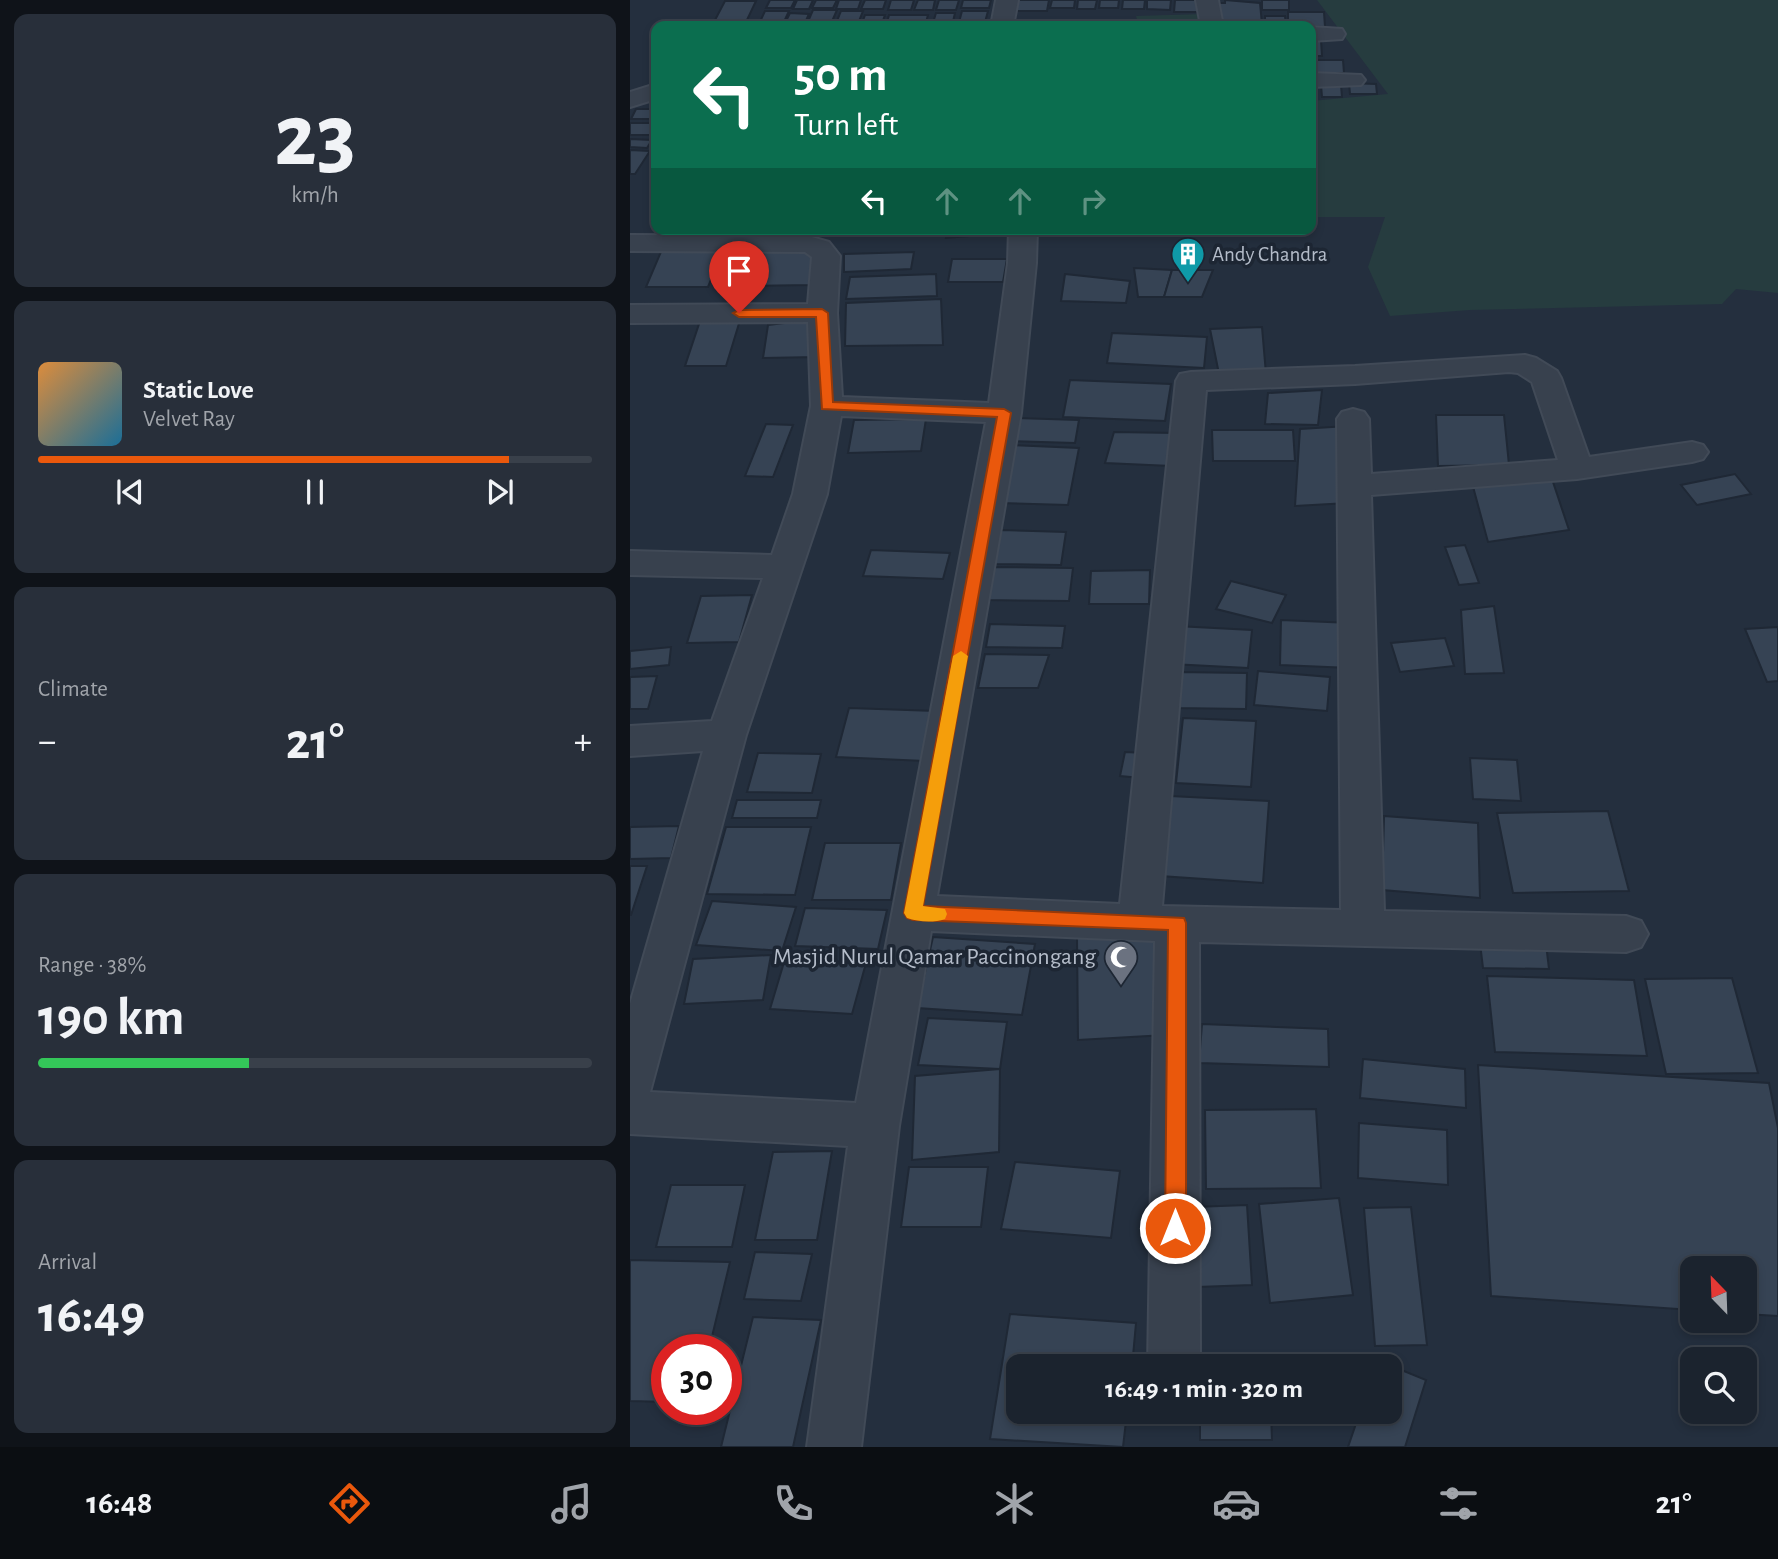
<!DOCTYPE html>
<meta charset="utf-8">
<style>
body{margin:0;font-family:"Alegreya Sans",sans-serif;background:#282f3a;color:#f1f3f6;height:100vh;display:flex;flex-direction:column;font-size:26px;white-space:nowrap}
*{box-sizing:border-box;margin:0}
p{font-size:23px;color:#a0a4aa}
.icon{flex:none;width:38px;height:38px;fill:none;stroke:currentColor;stroke-width:2;stroke-linecap:round;stroke-linejoin:round}
.map{position:relative;flex:1;overflow:hidden}
.sheet{display:flex;flex-direction:column;gap:14px;padding:14px;background:#0f1319;width:630px}
.sheet>*{flex:none}
.hud{position:absolute;left:21px;top:21px;width:665px;height:214px;border-radius:14px;box-shadow:0 4px 10px #0003,0 0 0 2px #39404a;background:#0b6e4f;color:#fff;overflow:hidden}
.needle{width:46px;rotate:337deg}
.buttons{position:absolute;left:1050px;top:1256px;display:grid;gap:14px}
.buttons a{display:grid;place-items:center;width:77px;height:77px;border-radius:14px;background:#1b232e;box-shadow:0 4px 10px #0003,0 0 0 2px #39404a;font-size:35px}
.speed{position:absolute;left:21px;top:1334px;display:flex;gap:14px;font-size:35px;font-weight:700;text-align:center}
.speed>*{display:grid;place-content:center;width:91px;height:91px;border-radius:50%;background:#1b232e;box-shadow:0 4px 10px #0003,0 0 0 2px #39404a;line-height:1}
.speed .limit{border:10px solid #d22;background:#fff;color:#111}
.pin{position:absolute;display:grid;place-items:center;width:60px;height:60px;color:#fff;margin:-72px -30px;border-radius:50% 50% 50% 0;rotate:-45deg;box-shadow:0 0 7px #0007}
.pin .icon{rotate:45deg}
.me{position:absolute;width:77px;margin:-38px;rotate:0deg;stroke-linejoin:round;filter:drop-shadow(0 0 5px #0008)}
.turn{display:flex;align-items:center;gap:24px;height:147px;padding:0 28px;font-size:32px}
.turn .icon{width:91px;height:91px;stroke-width:2.5}
.turn b{display:block;font-size:49px;line-height:60px}
.lanes{display:flex;align-items:center;height:66px;padding:0 28px;background:#0003;justify-content:center;gap:35px;direction:ltr}
.lanes .off{opacity:.35}
.big{font-size:52px;font-weight:600;line-height:1.1}
.sheet .tile{flex:1;display:flex;flex-direction:column;justify-content:center;gap:10px;min-width:0;padding:0 24px;border-radius:14px;background:#282f3a}
.sheet .dial{align-items:center;gap:0}
.dial b{font-size:91px;line-height:1}
.song{display:flex;align-items:center;gap:21px}
.cover{width:84px;height:84px;border-radius:10px;background:linear-gradient(135deg,hsl(30 70% 55%),hsl(200 70% 35%))}
.played{height:7px;border-radius:4px;background:linear-gradient(90deg,#ea580c 85%,#39404a 85%)}
.keys{display:flex;justify-content:space-around;direction:ltr}
.heat{display:flex;justify-content:space-between;align-items:center;font-size:38px;direction:ltr}
.charge{height:10px;border-radius:5px;background:linear-gradient(90deg,#34c759 38%,#39404a 0)}
.trip{position:absolute;left:376px;top:1354px;width:396px;height:70px;border-radius:14px;background:#1b232e;box-shadow:0 4px 10px #0003,0 0 0 2px #39404a;font-weight:600;line-height:70px;text-align:center}
.tabs{display:flex;height:112px;justify-content:space-around;align-items:center;background:#0b0e12;color:#a0a4aa}
.tabs .icon{width:49px;height:49px}
.tabs .on{color:#ea580c}
.tabs b{font-size:32px;color:#f1f3f6}
main{display:flex;flex:1;min-height:0}
.map>svg:first-child{display:block}
</style>
<main>
<section class="sheet">
<div class="tile dial"><b>23</b><p>km/h</p></div>
<div class="tile">
<div class="song"><i class="cover"></i><div><b>Static Love</b><p>Velvet Ray</p></div></div>
<div class="played"></div>
<div class="keys"><svg class="icon" aria-label="previous" viewBox="0 0 24 24"><path d="M18 5L8 12l10 7zM5 5v14"/></svg><svg class="icon" aria-label="pause" viewBox="0 0 24 24"><path d="M8 5v14M16 5v14"/></svg><svg class="icon" aria-label="next" viewBox="0 0 24 24"><path d="M6 5l10 7-10 7zM19 5v14"/></svg></div>
</div>
<div class="tile"><p>Climate</p>
<div class="heat"><a>−</a><b class="big">21°</b><a>+</a></div>
</div>
<div class="tile"><p>Range · 38%</p><b class="big">190 km</b><div class="charge"></div></div>
<div class="tile"><p>Arrival</p><b class="big">16:49</b></div>
</section>
<div class="map">
<svg width="1148" height="1447" viewBox="0 0 1148 1447">
<rect width="100%" height="100%" fill="#242f3e"/>
<!-- green -->
<g fill="#263c3f">
<polygon points="687,0 1148,0 1148,293 1106,289 1092,304 840,310 760,316 738,267 755,217 681,217 681,101 758,94"/>
<polygon points="575,14 578,26 509,26 506,16"/>
</g>
<!-- building -->
<g fill="#364354" stroke="#1f2835" stroke-width="2">
<polygon points="140,0 165,0 161,8 136,8"/>
<polygon points="167,0 183,0 179,9 163,9"/>
<polygon points="186,0 207,0 203,8 182,8"/>
<polygon points="209,0 231,0 228,9 206,9"/>
<polygon points="235,0 256,0 253,9 231,9"/>
<polygon points="261,0 284,0 281,10 258,10"/>
<polygon points="288,0 305,0 303,10 284,10"/>
<polygon points="309,0 329,0 326,10 306,10"/>
<polygon points="333,0 361,0 359,8 331,8"/>
<polygon points="387,0 419,0 417,11 385,11"/>
<polygon points="422,0 445,0 444,8 420,8"/>
<polygon points="448,0 467,0 465,9 447,9"/>
<polygon points="470,0 489,0 488,8 469,8"/>
<polygon points="493,0 515,0 514,9 492,9"/>
<polygon points="517,0 541,0 540,10 517,9"/>
<polygon points="545,0 569,0 568,12 544,12"/>
<polygon points="595,0 630,3 632,24 621,24 621,26 589,24 589,3 595,3"/>
<rect x="632" y="0" width="27" height="10"/>
<polygon points="95,1 126,1 117,20 85,20"/>
<polygon points="183,10 207,10 200,26 176,26"/>
<polygon points="135,11 159,11 152,26 128,26"/>
<polygon points="211,11 233,11 227,26 205,26"/>
<polygon points="332,11 358,11 354,26 328,26"/>
<polygon points="658,12 694,12 695,27 658,26"/>
<polygon points="160,13 179,14 174,25 154,25"/>
<polygon points="306,13 325,13 322,26 302,26"/>
<polygon points="235,15 255,15 251,26 231,26"/>
<polygon points="259,15 298,15 295,26 256,26"/>
<polygon points="635,16 655,16 656,26 635,26"/>
<polygon points="681,40 691,40 692,56 681,56"/>
<polygon points="681,60 713,60 714,73 681,73"/>
<polygon points="719,83 746,84 747,94 720,94"/>
<polygon points="691,85 711,85 712,97 692,97"/>
<polygon points="6,109 26,109 26,119 1,119"/>
<rect x="0" y="123" width="26" height="12"/>
<polygon points="0,139 22,140 17,148 0,147"/>
<polygon points="0,150 20,151 5,174 0,174"/>
<polygon points="142,229 195,229 191,236 140,234"/>
<polygon points="318,229 385,229 386,232 316,238"/>
<polygon points="33,247 94,248 78,287 16,287"/>
<polygon points="189,251 180,285 123,286 134,252"/>
<polygon points="284,252 281,269 214,272 214,254"/>
<polygon points="322,259 377,259 373,282 318,282"/>
<polygon points="504,268 542,270 534,297 508,297"/>
<polygon points="542,270 583,270 572,297 534,297"/>
<polygon points="306,274 307,296 216,299 220,277"/>
<polygon points="435,274 500,281 496,303 431,301"/>
<polygon points="311,299 313,345 215,346 216,303"/>
<polygon points="111,317 96,366 55,366 71,318"/>
<polygon points="187,319 187,357 133,358 138,325"/>
<polygon points="632,327 636,374 589,374 580,329"/>
<polygon points="482,333 577,337 574,368 477,363"/>
<polygon points="440,380 541,384 535,421 433,417"/>
<polygon points="692,390 688,425 635,424 638,393"/>
<polygon points="806,415 874,415 879,465 808,466"/>
<polygon points="385,418 449,420 445,443 380,441"/>
<polygon points="296,419 291,451 218,453 224,420"/>
<polygon points="136,424 163,425 143,477 115,476"/>
<polygon points="718,426 718,503 665,506 670,429"/>
<polygon points="582,430 663,430 665,461 583,461"/>
<polygon points="484,432 546,433 541,466 475,463"/>
<polygon points="381,445 449,448 438,505 368,503"/>
<polygon points="1105,474 1121,494 1067,505 1051,485"/>
<polygon points="922,479 939,530 858,542 842,483"/>
<polygon points="371,530 436,532 431,565 365,564"/>
<polygon points="835,545 849,583 829,585 815,547"/>
<polygon points="241,550 320,553 313,579 233,576"/>
<polygon points="359,567 443,568 439,601 353,600"/>
<polygon points="520,570 519,604 459,604 461,571"/>
<polygon points="601,581 656,595 642,623 586,609"/>
<polygon points="122,595 109,642 57,643 71,596"/>
<polygon points="864,606 874,673 835,674 831,610"/>
<polygon points="651,620 721,623 721,668 650,665"/>
<polygon points="360,624 435,626 432,648 356,647"/>
<polygon points="546,626 622,630 618,668 541,664"/>
<polygon points="1148,627 1148,681 1137,682 1115,629"/>
<polygon points="815,638 824,666 770,672 761,643"/>
<polygon points="41,647 39,665 0,669 0,651"/>
<polygon points="355,654 419,655 408,688 348,688"/>
<polygon points="628,671 700,677 697,711 624,705"/>
<polygon points="546,672 617,673 616,709 544,708"/>
<polygon points="27,676 18,709 0,709 0,677"/>
<polygon points="219,708 306,711 295,761 206,757"/>
<polygon points="553,718 626,721 621,787 546,783"/>
<polygon points="495,752 515,753 511,778 490,776"/>
<polygon points="128,753 191,754 182,793 117,792"/>
<polygon points="840,758 887,760 891,801 843,799"/>
<polygon points="540,796 639,801 633,883 530,876"/>
<polygon points="107,800 191,800 187,818 102,818"/>
<polygon points="978,811 999,891 883,893 867,813"/>
<polygon points="754,816 848,823 850,898 752,890"/>
<polygon points="49,826 41,858 0,859 0,827"/>
<polygon points="96,827 181,827 165,895 77,894"/>
<polygon points="195,843 271,843 261,900 182,900"/>
<polygon points="0,866 17,866 1,915 0,915"/>
<polygon points="82,901 166,907 152,951 66,945"/>
<polygon points="175,908 257,910 248,949 165,946"/>
<polygon points="531,934 536,1035 448,1040 447,938"/>
<polygon points="303,937 405,944 392,1015 287,1008"/>
<polygon points="850,943 916,944 919,969 853,968"/>
<polygon points="141,955 133,1000 54,1004 63,959"/>
<polygon points="155,959 236,963 222,1014 140,1009"/>
<polygon points="857,976 1004,980 1017,1056 865,1052"/>
<polygon points="1102,978 1128,1073 1036,1074 1015,979"/>
<polygon points="298,1018 377,1022 370,1069 288,1065"/>
<polygon points="572,1024 698,1029 699,1067 569,1063"/>
<polygon points="733,1059 835,1069 836,1108 730,1098"/>
<polygon points="848,1065 1139,1083 1148,1128 1148,1316 1115,1314 1115,1269 1062,1269 1062,1310 861,1296"/>
<polygon points="370,1069 369,1152 282,1160 285,1076"/>
<polygon points="686,1109 691,1188 576,1189 575,1110"/>
<polygon points="729,1123 817,1130 818,1185 728,1178"/>
<polygon points="202,1151 187,1240 125,1240 143,1152"/>
<polygon points="385,1162 490,1171 481,1238 371,1229"/>
<polygon points="279,1167 358,1167 351,1227 271,1227"/>
<polygon points="41,1185 115,1185 102,1247 26,1247"/>
<polygon points="709,1198 723,1295 640,1303 629,1204"/>
<polygon points="617,1205 622,1285 567,1287 564,1207"/>
<polygon points="781,1207 797,1345 745,1346 734,1208"/>
<polygon points="125,1252 182,1254 171,1301 114,1299"/>
<polygon points="0,1260 100,1262 79,1349 37,1349 37,1402 0,1401"/>
<polygon points="380,1314 506,1323 502,1367 388,1367 388,1412 497,1412 493,1447 360,1439"/>
<polygon points="123,1317 191,1320 163,1447 91,1447"/>
<polygon points="640,1358 640,1367 569,1367 569,1359"/>
<polygon points="747,1360 796,1380 775,1447 718,1447 730,1412 760,1412 760,1367 744,1367"/>
<polygon points="570,1412 641,1412 642,1440 570,1440"/>
</g>
<g fill="none" stroke-linecap="round" stroke-linejoin="round">
<defs>
<g id="street">
<polygon points="366,0 388,0 383,26 361,26"/>
<polygon points="566,0 588,0 593,26 571,26"/>
<polygon points="681,27 712,29 715,34 712,39 681,41"/>
<polygon points="681,73 731,75 735,80 731,85 681,87"/>
<polygon points="26,84 26,99 0,107 0,92"/>
<path d="M379,229H407L406,263L391,413L307,896L490,904L546,381L550,374L561,372L725,366L895,355L906,358L927,371L931,378L959,457L1062,442L1073,445L1078,452L1073,459L1062,462L947,479L741,495L754,911L996,916L1011,921L1018,934L1011,947L996,952L569,942L570,1367H518L525,941L301,931L269,1126L231,1447H177L218,1146L0,1134V1004L73,751L0,756V726L82,721L133,578L0,575V551L142,555L163,494L181,406L178,322L0,323V305L178,304L182,257L175,252L0,251V235L178,236L199,242L210,256L207,313L212,397L359,403L378,263ZM879,372L888,373L902,382L928,460L741,474L739,419L734,412L723,409L712,412L707,419L711,910L532,906L576,390L725,384ZM211,416L356,422L226,1103L20,1092L116,735L197,494Z"/>
</g>
</defs>
<!-- street casing -->
<use href="#street" stroke="#414a57" stroke-width="4"/>
<!-- street -->
<use href="#street" fill="#38414e" fill-rule="evenodd"/>
</g>
<!-- route -->
<polygon fill="#ea580c" stroke="#983908" stroke-width="2" points="192,309 198,313 203,402 374,409 381,413 293,906 554,918 556,923 556,1228 553,1235 545,1238 538,1235 535,1228 538,930 283,920 277,918 274,913 367,417 192,409 186,317 109,317 103,313 109,310"/>
<!-- slow -->
<path fill="#f59e0b" d="M331,651L338,656L293,906L315,909L317,914L315,919C304,923 288,922 277,918L274,913L323,656Z"/>
<!-- icons -->
<defs>
<symbol id="building-pin" viewBox="-11 -11 22 30"><path d="M0 17L-7.5 6A9.5 9.5 0 1 1 7.5 6Z" fill="#0f9aa8" stroke="#1d2633"/><path d="M-4-6H4V6H1V3H-1V6H-4ZM-2.5-4.3h1.7v1.8h-1.7ZM.8-4.3h1.7v1.8H.8ZM-2.5-1h1.7V.8h-1.7ZM.8-1h1.7V.8H.8Z" fill="#fff"/></symbol>
<symbol id="mosque-pin" viewBox="-11 -11 22 30"><path d="M0 17L-7.5 6A9.5 9.5 0 1 1 7.5 6Z" fill="#6b7280" stroke="#1d2633"/><path d="M3.5-4.9A6 6 0 1 0 3.5 4.9A5 5 0 1 1 3.5-4.9Z" fill="#fff"/></symbol>
</defs>
<g fill-rule="evenodd">
<use href="#building-pin" x="539" y="235" width="38" height="52"/>
<use href="#mosque-pin" x="472" y="938" width="38" height="52"/>
</g>
<g text-anchor="middle" dominant-baseline="central" stroke-width="7" stroke-linejoin="round" paint-order="stroke">
<!-- far-poi labels -->
<g font-size="21" fill="#b4bcc9" stroke="#1d2633" text-anchor="start">
<text x="582" y="254">Andy Chandra</text>
</g>
<!-- poi labels -->
<g font-size="24" fill="#b4bcc9" stroke="#1d2633" text-anchor="end">
<text x="466" y="957">Masjid Nurul Qamar Paccinongang</text>
</g>
</g>
</svg>
<div class="buttons">
<a><svg class="needle" viewBox="-14 -14 28 28"><path d="M0-13l5 13h-10z" fill="#e53935"/><path d="M0 13l5-13h-10z" fill="#a0a4aa"/></svg></a>
<a><svg class="icon" aria-label="search" viewBox="0 0 24 24"><circle cx="10" cy="10" r="6"/><path d="M15 15l6 6"/></svg></a>
</div>
<div class="speed"><div class="limit">30</div></div>
<div class="pin" style="left:109px;top:313px;background:#d93025"><svg class="icon" aria-label="arrive" viewBox="0 0 24 24"><path d="M6 21V4h12l-3 4 3 4H6"/></svg></div>
<svg class="me" style="left:545px;top:1228px" viewBox="-20 -20 40 40"><circle r="17" fill="#ea580c" stroke="#fff" stroke-width="3"/><path d="M0-11L8 9 0 5-8 9z" fill="#fff"/></svg>
<div class="trip">16:49 · 1 min · 320 m</div>
<div class="hud">
<div class="turn"><svg class="icon" aria-label="left" viewBox="0 0 24 24"><path d="M17 20v-9H6M10 6l-5 5 5 5"/></svg><div><b>50 m</b>Turn left</div></div>
<div class="lanes"><svg class="icon" aria-label="left" viewBox="0 0 24 24"><path d="M17 20v-9H6M10 6l-5 5 5 5"/></svg><svg class="icon off" aria-label="ahead" viewBox="0 0 24 24"><path d="M12 20V5M6 11l6-6 6 6"/></svg><svg class="icon off" aria-label="ahead" viewBox="0 0 24 24"><path d="M12 20V5M6 11l6-6 6 6"/></svg><svg class="icon off" aria-label="right" viewBox="0 0 24 24"><path d="M7 20v-9h11M14 6l5 5-5 5"/></svg></div>
</div>
</div>
</main>
<nav class="tabs">
<b>16:48</b>
<svg class="icon on" aria-label="directions" viewBox="0 0 24 24"><path d="M12 3l9 9-9 9-9-9zM9 14v-3h6M13 9l2 2-2 2"/></svg>
<svg class="icon" aria-label="music" viewBox="0 0 24 24"><path d="M9 18V5l10-2v13"/><circle cx="6" cy="18" r="3"/><circle cx="16" cy="16" r="3"/></svg>
<svg class="icon" aria-label="phone" viewBox="0 0 24 24"><path d="M5 4h4l2 5-3 2q2 4 5 5l2-3 5 2v4C11 20 4 13 5 4z"/></svg>
<svg class="icon" aria-label="climate" viewBox="0 0 24 24"><path d="M12 3v18M4 7l16 10M4 17L20 7"/></svg>
<svg class="icon" aria-label="car" viewBox="0 0 24 24"><path d="M5 17H2v-5l4-1 3-4h7l3 4 3 1v5h-3M9 17h6M6 11h13"/><circle cx="7" cy="17" r="2"/><circle cx="17" cy="17" r="2"/></svg>
<svg class="icon" aria-label="filters" viewBox="0 0 24 24"><path d="M4 7h16M4 17h16"/><circle cx="9" cy="7" r="2"/><circle cx="15" cy="17" r="2"/></svg>
<b>21°</b>
</nav>
